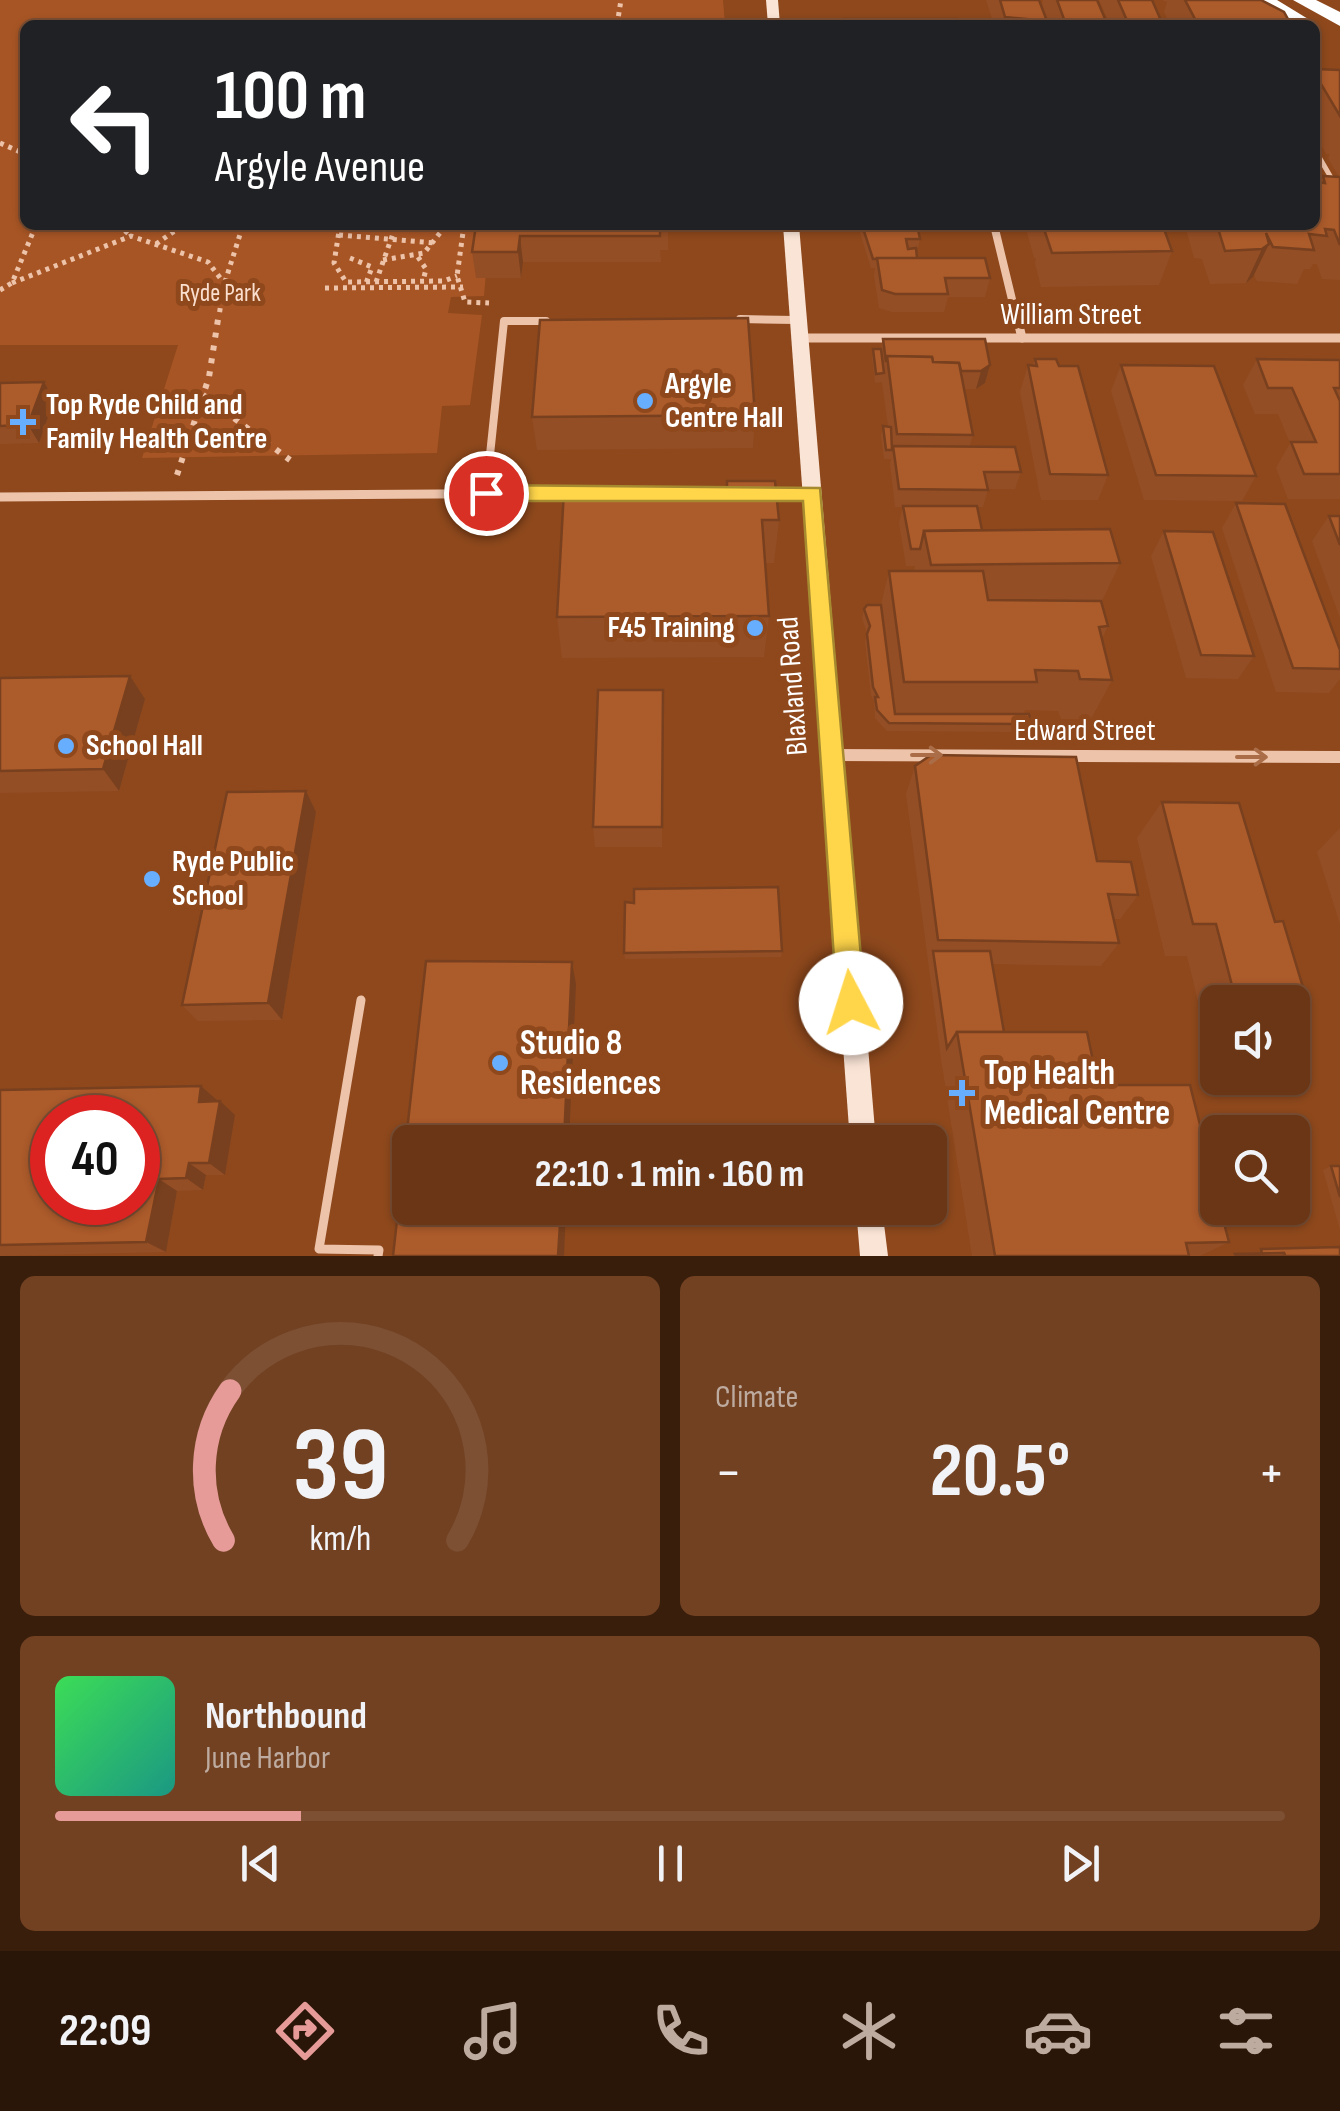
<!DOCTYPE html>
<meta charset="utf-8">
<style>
body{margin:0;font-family:"Sofia Sans Condensed",sans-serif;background:#724122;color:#f1f3f6;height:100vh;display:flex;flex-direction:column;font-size:38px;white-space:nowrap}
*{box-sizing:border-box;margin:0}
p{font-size:32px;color:#beaba0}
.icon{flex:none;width:55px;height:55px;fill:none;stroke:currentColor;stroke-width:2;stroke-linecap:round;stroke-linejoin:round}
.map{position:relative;height:1256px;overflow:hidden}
.panel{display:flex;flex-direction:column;gap:20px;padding:20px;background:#3a1e0c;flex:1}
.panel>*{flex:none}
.top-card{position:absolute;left:20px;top:20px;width:1300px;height:210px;border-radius:15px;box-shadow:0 2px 8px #0004,0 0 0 2px #7d5034;background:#202124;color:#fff;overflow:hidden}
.fabs{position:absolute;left:1200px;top:985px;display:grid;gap:20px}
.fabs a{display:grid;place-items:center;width:110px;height:110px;border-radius:15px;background:#6a3615;box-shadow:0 2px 8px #0004,0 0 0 2px #7d5034;font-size:50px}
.speed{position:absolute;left:30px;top:1095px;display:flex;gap:20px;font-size:50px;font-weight:700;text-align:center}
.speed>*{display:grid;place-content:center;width:130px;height:130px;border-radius:50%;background:#6a3615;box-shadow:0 2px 8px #0004,0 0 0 2px #7d5034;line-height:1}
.speed .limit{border:15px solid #d22;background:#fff;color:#111}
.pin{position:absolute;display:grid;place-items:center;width:85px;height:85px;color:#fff;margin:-42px;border:5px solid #fff;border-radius:50%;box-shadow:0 2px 10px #0007}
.me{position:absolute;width:110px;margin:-55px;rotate:355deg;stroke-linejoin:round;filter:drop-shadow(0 0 8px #0008)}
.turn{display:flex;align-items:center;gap:35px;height:210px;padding:0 30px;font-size:45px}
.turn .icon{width:130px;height:130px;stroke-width:2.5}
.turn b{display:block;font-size:70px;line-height:85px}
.big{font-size:75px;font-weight:700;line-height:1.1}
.panel .card{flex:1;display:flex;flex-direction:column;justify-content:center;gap:15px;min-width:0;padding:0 35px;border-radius:15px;background:#724122}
.panel .dial{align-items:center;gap:0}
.dial svg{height:260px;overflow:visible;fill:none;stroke:#7d5034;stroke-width:7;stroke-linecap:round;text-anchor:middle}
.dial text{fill:#f1f3f6;stroke:none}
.song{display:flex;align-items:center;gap:30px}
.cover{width:120px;height:120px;border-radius:15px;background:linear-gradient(135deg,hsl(130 70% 55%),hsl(170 70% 35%))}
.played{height:10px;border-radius:5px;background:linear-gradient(90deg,#e69b98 20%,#7d5034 20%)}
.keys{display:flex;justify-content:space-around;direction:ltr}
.heat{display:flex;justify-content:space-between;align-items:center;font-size:55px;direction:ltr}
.panel .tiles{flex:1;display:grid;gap:20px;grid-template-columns:1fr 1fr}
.card:last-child{grid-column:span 2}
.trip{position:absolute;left:392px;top:1125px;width:555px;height:100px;border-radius:15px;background:#6a3615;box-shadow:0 2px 8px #0004,0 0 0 2px #7d5034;font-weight:700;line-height:100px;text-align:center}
.dock{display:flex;height:160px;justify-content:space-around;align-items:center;background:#2a1608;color:#beaba0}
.dock .icon{width:70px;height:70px}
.dock .active{color:#e69b98}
.dock b{font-size:45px;color:#f1f3f6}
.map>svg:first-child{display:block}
</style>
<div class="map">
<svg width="1340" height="1256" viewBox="0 0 1340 1256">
<rect width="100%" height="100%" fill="#8e481c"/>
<!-- green -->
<polygon fill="#a75525" points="0,0 723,0 725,25 25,25 25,225 490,225 484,296 451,297 448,313 482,315 470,405 442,406 437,453 142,458 178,345 0,345"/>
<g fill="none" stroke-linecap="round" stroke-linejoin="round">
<!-- path-far1 -->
<g stroke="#edc3aa" stroke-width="5" stroke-dasharray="4 5" stroke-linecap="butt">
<polyline points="617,25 621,0"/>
<polyline points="0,143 25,154"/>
<polyline points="118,225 130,235"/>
<polyline points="340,225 334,263 346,282 444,281 457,276"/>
<polyline points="464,225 457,276 465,302 489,303"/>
<polyline points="339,235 436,243"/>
<polyline points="156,244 183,225"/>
<polyline points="418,257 426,269 423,281"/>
<polyline points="350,258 372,267 365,286"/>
<polyline points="383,260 424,253 440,233 436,225"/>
<polyline points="225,282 243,225"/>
<polyline points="376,282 396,225"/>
<polyline points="12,283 131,236 208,262 224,283 219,316"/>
<polyline points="325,288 463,287"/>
<polyline points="0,290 12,283 36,225"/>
</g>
<!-- path -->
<g stroke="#edc3aa" stroke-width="6" stroke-dasharray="5 8" stroke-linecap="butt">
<polyline points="203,395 290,460"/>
<polyline points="177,475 209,377 219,313"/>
</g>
<!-- lane-far2 -->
<polyline stroke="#edc3aa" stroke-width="5" points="1315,150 1333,181"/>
<!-- lane-far1 -->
<g stroke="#edc3aa" stroke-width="8">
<polyline points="740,319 796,320"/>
<polyline points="486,493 504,321 546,321"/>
</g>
<!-- lane -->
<polyline stroke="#edc3aa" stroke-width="9" points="361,1000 319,1249 379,1250 378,1256"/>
<!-- street-far2 -->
<polyline stroke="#edc3aa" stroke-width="8" points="994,225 1016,316"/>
<!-- street-far1 -->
<g stroke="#edc3aa" stroke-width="9">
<polyline points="1016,313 1022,338"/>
<polyline points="801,338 1340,338"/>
<polyline points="766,493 813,493"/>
<polyline points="0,497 574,493"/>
</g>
<!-- street -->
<polyline stroke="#edc3aa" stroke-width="12" points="831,755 1340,757"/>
<!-- secondary -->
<g fill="#fae4d6" fill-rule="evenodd">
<polygon points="766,0 778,0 780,25 768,25"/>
<polygon points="783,225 799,225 876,1142 850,1142"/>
<polygon points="856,1208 882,1208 888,1256 860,1256"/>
</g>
<!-- highway -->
<g fill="#fff" fill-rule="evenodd">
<polygon points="1254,0 1277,0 1318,25 1315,29 1315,25 1294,25"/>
<polygon points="1293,0 1316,0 1340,12 1340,26"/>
</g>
</g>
<!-- wall -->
<g fill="#944e25">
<polygon points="986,0 1039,0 1047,21 1046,25 994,25"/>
<polygon points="1043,0 1097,0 1106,21 1105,25 1050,25 1042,5"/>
<polygon points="1099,0 1152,0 1163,25 1110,25"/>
<polygon points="1162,0 1261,0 1288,25 1170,25 1164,12 1167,2"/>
<polygon points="1315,69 1340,70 1340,280 1322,279 1317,264 1313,264 1310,269 1304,269 1297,284 1257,281 1254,275 1246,283 1210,284 1202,259 1194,258 1186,229 1188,225 1315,225 1320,182 1323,176 1339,177 1328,158 1330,154 1326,154 1315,134"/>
<polygon points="132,225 168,225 151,232"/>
<polygon points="476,225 668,225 668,250 660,250 661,262 523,262 521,278 476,278 472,252"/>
<polygon points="861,225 959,225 917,225 920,239 918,248 908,248 917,258 990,278 985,297 948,297 944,312 892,312 879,308 874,276 875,268 871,268 860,233"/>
<polygon points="1025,225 1154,225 1172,251 1159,285 1041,287 1035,263 1036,258 1034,258"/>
<polygon points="883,339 990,365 985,383 976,389 964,389 973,435 969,447 1021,472 1015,489 988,489 983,507 978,507 982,530 1120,563 1101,603 1108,626 1102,639 1112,680 1091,719 1061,719 1058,711 1025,710 1023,714 1031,724 1027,732 887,731 875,718 874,701 871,695 865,642 867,633 862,618 864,609 881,605 889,571 914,571 915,566 906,566 899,523 903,507 895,507 890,464 891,459 884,459 881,435 883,426 888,426 882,382 875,383 872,358 873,349 881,349"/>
<polygon points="1035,359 1059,366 1108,475 1098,500 1041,500 1020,392 1028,365 1033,365"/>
<polygon points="1257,359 1340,360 1340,499 1288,499 1276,468 1290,443 1278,414 1255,414 1243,385"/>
<polygon points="1121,365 1256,476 1242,501 1144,500 1111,391"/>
<polygon points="0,383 54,400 39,443 0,444"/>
<polygon points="755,415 753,448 537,450 532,417"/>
<polygon points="564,490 779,520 774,563 765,563 769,616 764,657 562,658 557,617"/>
<polygon points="1236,503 1340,650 1340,679 1329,693 1276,692 1222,528"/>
<polygon points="1329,516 1340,516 1340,618 1312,541"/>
<polygon points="1164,531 1254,656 1238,679 1186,678 1151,556"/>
<polygon points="0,678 145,699 119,791 0,793"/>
<polygon points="663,690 662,847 595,847 593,827"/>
<polygon points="915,766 1097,861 1138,895 1120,919 1114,919 1119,943 1101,966 992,964 1004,1032 1098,1085 1229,1242 1200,1256 972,1256 941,1059 906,794"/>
<polygon points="306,791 316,812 282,1020 198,1021 182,1005"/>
<polygon points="1162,802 1275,922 1305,994 1292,1004 1292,1002 1218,1002 1218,1022 1203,1022 1187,956 1165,956 1137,838"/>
<polygon points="1340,828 1340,924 1317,852"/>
<polygon points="634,903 782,951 781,957 625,959 624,953"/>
<polygon points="201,1086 235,1115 225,1175 206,1175 203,1190 177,1191 166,1252 0,1256 0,1090"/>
<polygon points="1331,1166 1340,1166 1340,1230 1323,1170"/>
</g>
<!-- shaded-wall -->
<g fill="#78401e">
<polygon points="148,225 168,225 151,232"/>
<polygon points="520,236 523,262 521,278 518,252"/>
<polygon points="1269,244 1253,277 1246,283 1262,249"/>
<polygon points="990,365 985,383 976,389 981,371"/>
<polygon points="44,382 54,400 39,443 28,425"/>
<polygon points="130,676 145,699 119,791 103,769"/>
<polygon points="306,791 316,812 282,1020 268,1003"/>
<polygon points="572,962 576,984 569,1142 564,1142"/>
<polygon points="201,1086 217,1100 199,1102"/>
<polygon points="220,1101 235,1115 225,1175 209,1163"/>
<polygon points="189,1163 206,1175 203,1190 186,1178"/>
<polygon points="159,1179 177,1191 166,1252 146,1242"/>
<polygon points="561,1208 566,1208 564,1256 558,1256"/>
</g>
<!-- building -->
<g fill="#ac5b2b" stroke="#78401e" stroke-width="2.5" fill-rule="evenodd">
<polygon points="1000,0 1039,0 1047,21 1005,17"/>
<polygon points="1057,0 1097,0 1106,21 1065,22"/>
<polygon points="1118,0 1152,0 1163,25 1129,25"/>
<polygon points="1185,0 1261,0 1284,12 1289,21 1265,24 1195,19"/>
<polygon points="844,19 957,19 959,25 845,25"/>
<polygon points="1315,69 1340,70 1340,116 1315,74"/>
<polygon points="1323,176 1340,177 1340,245 1334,230 1325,229 1327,236 1309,234 1314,250 1273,247 1266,233 1269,244 1262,249 1225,251 1217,225 1315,225 1315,182 1325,183"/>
<polygon points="476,225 660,225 660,236 520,236 518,252 472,252"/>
<polygon points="862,225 917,225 920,239 906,239 908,249 916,248 917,258 873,259"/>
<polygon points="1076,225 1163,226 1172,251 1052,253 1044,229 1077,229"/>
<polygon points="877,258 985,258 990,278 945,278 948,294 895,294 882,290"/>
<polygon points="748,318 755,415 532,417 540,320"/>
<polygon points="883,339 985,339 990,365 981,371 961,371 959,363 933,362 932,357 887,356 886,362"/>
<polygon points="873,349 881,349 884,373 876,374"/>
<polygon points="887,356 932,357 933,362 959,363 973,435 897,434"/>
<polygon points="1035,359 1056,359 1059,366 1078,366 1108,475 1050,474 1028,365 1037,366"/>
<polygon points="1257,359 1340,360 1340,388 1334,388 1340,401 1340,474 1304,474 1291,442 1316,442 1292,388 1268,388"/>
<polygon points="1121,365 1214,366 1256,476 1156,475"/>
<polygon points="44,382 28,425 0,426 0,383"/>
<polygon points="883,426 891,427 892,450 886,450"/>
<polygon points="893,446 1015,447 1021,472 984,472 988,490 899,489"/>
<polygon points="727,481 775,481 779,520 762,520 769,616 557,617 564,490 727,489"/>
<polygon points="1236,503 1285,504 1340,650 1340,669 1293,668"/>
<polygon points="903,506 977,506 982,530 924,531 920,549 911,549"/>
<polygon points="1329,516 1340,516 1340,545"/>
<polygon points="1110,529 1120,563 931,565 924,531"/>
<polygon points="1164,531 1213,532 1254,656 1201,655"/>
<polygon points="889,571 983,571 988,600 1101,601 1108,626 1099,627 1112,680 1080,679 1078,671 1035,670 1037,682 904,682"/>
<polygon points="867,605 881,605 895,714 1029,714 1031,724 889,723 877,710 875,697 878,697 873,687 867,634 870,626 864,609"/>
<polygon points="130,676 103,769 0,771 0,678"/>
<polygon points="598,690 663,690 662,827 593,827"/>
<polygon points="931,755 1076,757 1097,861 1131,862 1138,895 1108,894 1119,943 938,940 915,766"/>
<polygon points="306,791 268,1003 182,1005 227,792"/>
<polygon points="1162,802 1239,803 1275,922 1283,921 1305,994 1234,993 1216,924 1193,924"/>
<polygon points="778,887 782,951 624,953 625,902 634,903 634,889"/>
<polygon points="933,951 990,951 1004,1032 957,1032 947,1048"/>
<polygon points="426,961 572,962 564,1142 410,1142 410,1208 561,1208 558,1256 393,1256"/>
<polygon points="957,1032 1087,1032 1098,1085 1190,1085 1218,1196 1218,1208 1220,1208 1229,1242 1186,1243 1189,1256 995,1256"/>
<path d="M201,1086L199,1102L220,1101L209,1163H189L186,1178L159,1179L146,1242L0,1245V1090ZM52,1118H138V1202H52Z"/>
<polygon points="1331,1166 1340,1166 1340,1197"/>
<polygon points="1340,1247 1340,1256 1285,1256 1284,1253 1262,1254 1261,1249"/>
<polygon points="1284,1253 1285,1256 1236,1256 1235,1254"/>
</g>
<!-- one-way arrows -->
<defs><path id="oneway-shaft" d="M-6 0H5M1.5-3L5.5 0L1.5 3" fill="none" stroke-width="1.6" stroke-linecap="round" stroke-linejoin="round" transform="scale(2.5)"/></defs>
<g stroke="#aa6d47">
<use href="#oneway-shaft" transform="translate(927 755)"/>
<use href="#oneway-shaft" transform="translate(1252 757)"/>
</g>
<!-- route -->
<polygon fill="#ffd54a" stroke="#a68a30" stroke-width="2.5" points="486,485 820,488 865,1003 861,1013 851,1017 841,1013 837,1003 803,501 486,501 475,493"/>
<!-- markers -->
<g fill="#67aefe" stroke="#8e481c" stroke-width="4">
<circle cx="645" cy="401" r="10"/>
<path d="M18 407h10v10h10v10h-10v10h-10v-10h-10v-10h10z"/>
<circle cx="755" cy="628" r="10"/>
<circle cx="66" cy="746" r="10"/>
<circle cx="152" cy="879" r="10"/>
<circle cx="500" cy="1063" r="10"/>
<path d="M957 1078h10v10h10v10h-10v10h-10v-10h-10v-10h10z"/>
</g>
<g text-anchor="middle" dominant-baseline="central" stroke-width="10" stroke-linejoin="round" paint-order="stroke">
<!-- far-park labels -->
<g font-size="25" fill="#fadfcf" stroke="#8e481c">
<text x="220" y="293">Ryde Park</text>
</g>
<!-- street labels -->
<g font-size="30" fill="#fff" stroke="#8e481c">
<text x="1071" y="315">William Street</text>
<text transform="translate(793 686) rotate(-94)">Blaxland Road</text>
<text x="1085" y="731">Edward Street</text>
</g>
<!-- poi labels -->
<g font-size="30" font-weight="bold" fill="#fff" stroke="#8e481c" text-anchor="start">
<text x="665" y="384">Argyle<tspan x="665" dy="34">Centre Hall</tspan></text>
<text x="46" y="405">Top Ryde Child and<tspan x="46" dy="34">Family Health Centre</tspan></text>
<text x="735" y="628" text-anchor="end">F45 Training</text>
<text x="86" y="746">School Hall</text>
<text x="172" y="862">Ryde Public<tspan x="172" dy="34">School</tspan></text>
</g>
<!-- near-poi labels -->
<g font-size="35" font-weight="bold" fill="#fff" stroke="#8e481c" text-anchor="start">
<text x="520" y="1043">Studio 8<tspan x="520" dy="40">Residences</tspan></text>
<text x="984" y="1073">Top Health<tspan x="984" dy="40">Medical Centre</tspan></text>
</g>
</g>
</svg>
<div class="fabs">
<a><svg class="icon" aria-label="sound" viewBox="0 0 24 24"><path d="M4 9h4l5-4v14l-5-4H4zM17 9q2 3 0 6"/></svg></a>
<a><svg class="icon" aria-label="search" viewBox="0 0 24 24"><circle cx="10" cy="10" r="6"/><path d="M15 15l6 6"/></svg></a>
</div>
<div class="speed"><div class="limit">40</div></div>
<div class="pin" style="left:486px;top:493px;background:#d93025"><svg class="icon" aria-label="arrive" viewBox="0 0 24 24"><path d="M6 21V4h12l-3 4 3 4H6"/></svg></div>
<svg class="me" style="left:851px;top:1003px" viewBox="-20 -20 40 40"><circle r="19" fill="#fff"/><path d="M0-13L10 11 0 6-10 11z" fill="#ffd54a"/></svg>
<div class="trip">22:10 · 1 min · 160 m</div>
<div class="top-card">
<div class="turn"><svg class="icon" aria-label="left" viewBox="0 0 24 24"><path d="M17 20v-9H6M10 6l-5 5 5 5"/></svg><div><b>100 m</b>Argyle Avenue</div></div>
</div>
</div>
<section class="panel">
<div class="tiles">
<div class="card dial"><svg viewBox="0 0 100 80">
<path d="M14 69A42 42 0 1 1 86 69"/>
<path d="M14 69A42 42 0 0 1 16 23" stroke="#e69b98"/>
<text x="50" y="56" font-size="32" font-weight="700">39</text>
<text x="50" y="72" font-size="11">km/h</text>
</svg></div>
<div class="card"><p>Climate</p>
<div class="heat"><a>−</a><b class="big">20.5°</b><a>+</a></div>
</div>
<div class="card">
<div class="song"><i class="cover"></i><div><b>Northbound</b><p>June Harbor</p></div></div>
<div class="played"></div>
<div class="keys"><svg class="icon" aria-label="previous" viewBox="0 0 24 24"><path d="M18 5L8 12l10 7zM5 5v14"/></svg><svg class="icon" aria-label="pause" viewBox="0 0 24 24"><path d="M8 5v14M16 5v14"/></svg><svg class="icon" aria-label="next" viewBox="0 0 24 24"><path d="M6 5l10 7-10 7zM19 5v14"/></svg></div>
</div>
</div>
</section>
<nav class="dock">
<b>22:09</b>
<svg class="icon active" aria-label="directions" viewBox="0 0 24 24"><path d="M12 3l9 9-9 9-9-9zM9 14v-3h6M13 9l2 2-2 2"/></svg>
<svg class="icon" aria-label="music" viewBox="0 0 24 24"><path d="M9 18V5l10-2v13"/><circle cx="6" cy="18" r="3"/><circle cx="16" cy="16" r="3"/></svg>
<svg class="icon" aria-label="phone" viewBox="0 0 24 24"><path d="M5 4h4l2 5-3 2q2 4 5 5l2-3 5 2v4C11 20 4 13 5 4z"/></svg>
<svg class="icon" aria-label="climate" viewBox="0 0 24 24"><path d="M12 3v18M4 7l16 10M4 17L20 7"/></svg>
<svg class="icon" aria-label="car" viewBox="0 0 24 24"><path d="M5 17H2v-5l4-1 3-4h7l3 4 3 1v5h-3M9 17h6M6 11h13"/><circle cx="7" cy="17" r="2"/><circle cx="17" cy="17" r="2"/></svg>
<svg class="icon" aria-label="filters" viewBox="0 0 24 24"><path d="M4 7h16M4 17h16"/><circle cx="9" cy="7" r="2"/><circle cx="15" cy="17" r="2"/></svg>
</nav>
